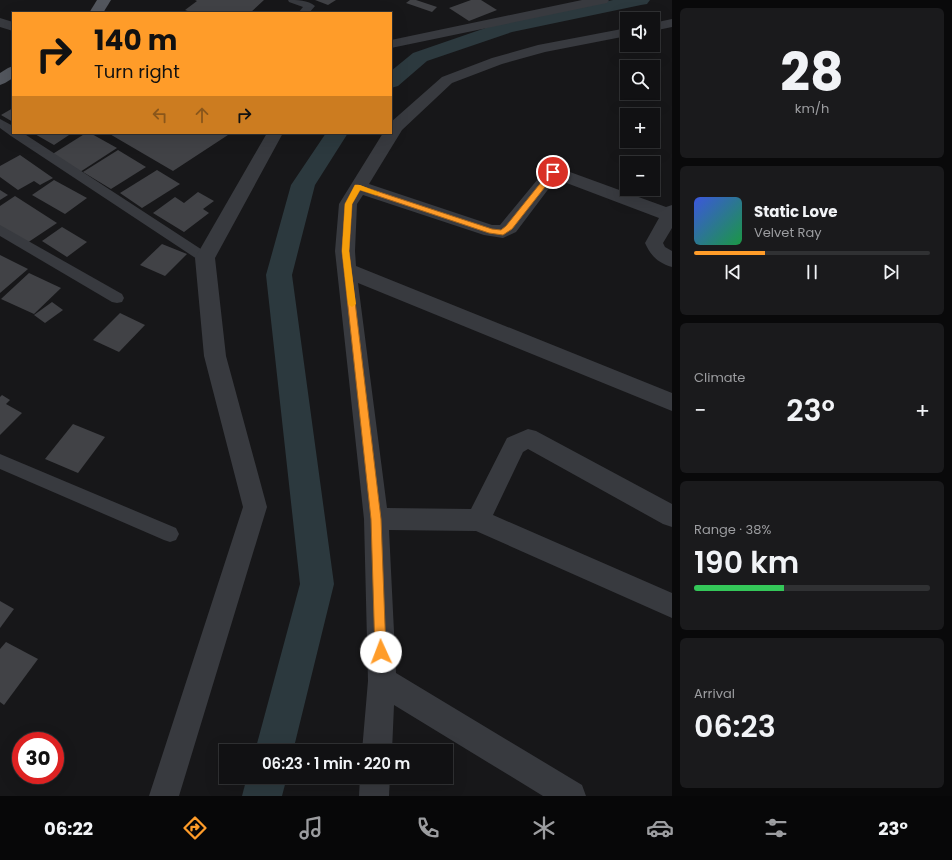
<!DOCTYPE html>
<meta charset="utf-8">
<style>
body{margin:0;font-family:Poppins,sans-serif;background:#1a1a1c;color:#f1f3f6;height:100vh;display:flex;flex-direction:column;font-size:15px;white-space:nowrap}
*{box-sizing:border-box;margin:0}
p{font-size:13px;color:#9c9da0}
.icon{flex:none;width:22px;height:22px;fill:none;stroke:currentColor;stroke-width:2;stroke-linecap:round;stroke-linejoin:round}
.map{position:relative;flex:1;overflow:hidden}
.drawer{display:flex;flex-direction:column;gap:8px;padding:8px;background:#09090a;width:280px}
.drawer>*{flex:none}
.hud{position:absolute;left:12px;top:12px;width:380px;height:122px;border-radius:0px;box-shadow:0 4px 16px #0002,0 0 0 1px #303133;background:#ff9c29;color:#111;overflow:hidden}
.tools{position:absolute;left:620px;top:12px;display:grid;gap:8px}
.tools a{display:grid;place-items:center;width:40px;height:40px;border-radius:0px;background:#111113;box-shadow:0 4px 16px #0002,0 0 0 1px #303133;font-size:20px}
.speed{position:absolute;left:12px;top:732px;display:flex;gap:8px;font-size:20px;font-weight:700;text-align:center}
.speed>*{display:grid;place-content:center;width:52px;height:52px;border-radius:50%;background:#111113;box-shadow:0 4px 16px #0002,0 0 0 1px #303133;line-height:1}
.speed .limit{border:6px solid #d22;background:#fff;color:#111}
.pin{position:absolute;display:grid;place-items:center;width:34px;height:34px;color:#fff;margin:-17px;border:2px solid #fff;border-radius:50%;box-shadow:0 1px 4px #0007}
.me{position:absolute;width:44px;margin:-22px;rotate:358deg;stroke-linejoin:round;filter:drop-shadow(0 0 3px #0008)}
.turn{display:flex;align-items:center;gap:14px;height:84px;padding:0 16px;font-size:18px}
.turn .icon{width:52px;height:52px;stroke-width:2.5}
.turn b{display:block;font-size:28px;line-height:34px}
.lanes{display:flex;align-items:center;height:38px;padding:0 16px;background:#0003;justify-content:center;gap:20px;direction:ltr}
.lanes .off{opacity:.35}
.big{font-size:30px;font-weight:600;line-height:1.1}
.drawer .widget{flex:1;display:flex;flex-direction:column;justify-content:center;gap:6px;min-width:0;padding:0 14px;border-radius:6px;background:#1a1a1c}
.drawer .dial{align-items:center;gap:0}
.dial b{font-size:52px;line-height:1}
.song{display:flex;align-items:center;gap:12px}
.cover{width:48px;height:48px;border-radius:6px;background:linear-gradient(135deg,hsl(230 70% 55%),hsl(140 70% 35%))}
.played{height:4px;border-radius:2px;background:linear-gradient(90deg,#ff9c29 30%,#303133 30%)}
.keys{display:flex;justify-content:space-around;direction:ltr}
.heat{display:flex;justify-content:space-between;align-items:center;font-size:22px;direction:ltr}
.charge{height:6px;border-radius:3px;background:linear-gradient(90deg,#34c759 38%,#303133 0)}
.trip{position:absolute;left:219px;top:744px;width:234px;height:40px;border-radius:0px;background:#111113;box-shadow:0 4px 16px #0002,0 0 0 1px #303133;font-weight:600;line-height:40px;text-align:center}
.menu{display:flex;height:64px;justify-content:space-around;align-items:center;background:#070708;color:#9c9da0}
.menu .icon{width:28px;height:28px}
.menu .active{color:#ff9c29}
.menu b{font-size:18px;color:#f1f3f6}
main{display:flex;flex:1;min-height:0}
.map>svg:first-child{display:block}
</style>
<main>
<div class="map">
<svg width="672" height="796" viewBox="0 0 672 796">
<rect width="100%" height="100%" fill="#171719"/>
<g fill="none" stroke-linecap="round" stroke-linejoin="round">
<!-- canal -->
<g fill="#2c393e" fill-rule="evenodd">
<polygon points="613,0 650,0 647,4 641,5 512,32 427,61 398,86 391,88 391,71 413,53 500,23"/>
<polygon points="326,133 348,133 315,185 292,275 334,584 293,751 255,751 300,584 266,275 291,185"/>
<polygon points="247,777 287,777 282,796 242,796"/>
</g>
</g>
<!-- building -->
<g fill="#414246">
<polygon points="195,0 264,0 250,13 193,13 185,10 197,1"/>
<polygon points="315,0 336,0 328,5"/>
<polygon points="410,0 416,0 437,7 432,12 406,3"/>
<polygon points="471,0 481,0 497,10 469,21 449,8"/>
<polygon points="13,108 13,122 1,115"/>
<polygon points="33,133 72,133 54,145"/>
<polygon points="86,133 90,133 117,148 80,172 51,155"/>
<polygon points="108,133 231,133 173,171"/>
<polygon points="118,150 146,167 111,189 83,172"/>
<polygon points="20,155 53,178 40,185 34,181 18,190 0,177 0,166"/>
<polygon points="157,170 180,184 142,208 120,193"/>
<polygon points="54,180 87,198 65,214 32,195"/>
<polygon points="0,190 8,195 0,200"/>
<polygon points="198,192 214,201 203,209 209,213 184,232 153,213 175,197 184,203"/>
<polygon points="15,196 57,223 27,243 0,226 0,206"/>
<polygon points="62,227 87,242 67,257 42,241"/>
<polygon points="162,244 187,254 165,276 140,265"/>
<polygon points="0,255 28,269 0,293"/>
<polygon points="29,273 61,288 34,314 1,299"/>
<polygon points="52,302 63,310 45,323 34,315"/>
<polygon points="120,313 145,325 119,352 93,340"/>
<polygon points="2,395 10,400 6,404 22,413 0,435 0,397"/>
<polygon points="73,424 105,437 78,473 45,459"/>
<polygon points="0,601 14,609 0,628"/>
<polygon points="6,642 38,659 4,705 0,702 0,649"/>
</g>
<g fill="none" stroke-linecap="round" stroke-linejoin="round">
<!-- service -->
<g fill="#383a3f" fill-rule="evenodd">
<path d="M288,0C297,0 308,0 315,6L309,13H298L303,7L289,2Z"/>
<polygon points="0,119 13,126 13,133 23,133 210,255 212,258 210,261 205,263 200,261 11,136 0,128"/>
<polygon points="0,225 122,294 124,298 122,302 117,303 112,302 0,236"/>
<polygon points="0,454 176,528 179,534 176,540 170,542 164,540 0,469"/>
</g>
<!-- minor -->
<g fill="#383a3f" fill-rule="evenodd">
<polygon points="582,0 609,0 607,3 602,4 391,48 391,40"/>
<polygon points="0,18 13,22 13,31 0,27"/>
<polygon points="672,19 672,27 653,31 653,23"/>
<path d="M627,28V36L545,52L502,64L452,83L402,130L369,184L492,225H500L547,168L553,167L559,168L666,207L672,205V228L663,243L665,247L672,251V267C658,263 651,256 645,243L659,218L556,179L516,232L503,238L484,235L363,195L357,204L355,251L356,266L672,393V411L358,283L387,508L471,509L507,438L528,429L536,431L672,504V527L663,524L528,449L523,452L493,515L672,593V618L476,531L389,530L396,673L582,785L586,796H543L394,705L392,751H362L368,681L364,519L335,251L339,204L383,133H391V122L442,77L492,58L538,45Z"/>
<polygon points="267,133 283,133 215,258 226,356 267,507 179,796 149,796 243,507 204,356 195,258"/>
<polygon points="360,777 390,777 389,796 359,796"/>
</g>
<!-- primary -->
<g fill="#53575e" fill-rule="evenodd">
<polygon points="97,0 111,0 103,13 89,13"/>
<polygon points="13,66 13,78 5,83 0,85 0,73 8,68"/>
</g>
</g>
<!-- route -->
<polygon fill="#ff9c29" stroke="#a6651b" points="553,169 557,172 556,173 512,229 503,235 489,233 360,190 352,204 349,251 381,519 386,652 385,656 381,657 377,656 375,652 371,519 342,251 345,204 355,185 358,185 492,229 501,230 506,226 551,170"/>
<!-- slow -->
<polygon fill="#f59e0b" points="355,185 360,185 380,193 376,195 360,190 352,204 349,251 356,304 352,307 348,304 342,251 345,204"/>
</svg>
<div class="tools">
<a><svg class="icon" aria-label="sound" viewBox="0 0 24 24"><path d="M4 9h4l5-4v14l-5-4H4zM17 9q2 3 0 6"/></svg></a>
<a><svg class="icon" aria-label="search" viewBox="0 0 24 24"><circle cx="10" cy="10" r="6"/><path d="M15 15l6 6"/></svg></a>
<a>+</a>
<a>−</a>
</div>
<div class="speed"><div class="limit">30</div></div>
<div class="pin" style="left:553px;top:172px;background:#d93025"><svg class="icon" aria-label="arrive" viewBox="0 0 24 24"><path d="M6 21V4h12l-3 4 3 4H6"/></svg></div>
<svg class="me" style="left:381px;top:652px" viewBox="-20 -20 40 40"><circle r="19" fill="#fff"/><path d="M0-13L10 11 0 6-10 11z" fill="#ff9c29"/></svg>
<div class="trip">06:23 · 1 min · 220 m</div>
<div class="hud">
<div class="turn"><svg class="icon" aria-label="right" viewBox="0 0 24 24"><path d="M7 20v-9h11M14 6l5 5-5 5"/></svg><div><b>140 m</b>Turn right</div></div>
<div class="lanes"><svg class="icon off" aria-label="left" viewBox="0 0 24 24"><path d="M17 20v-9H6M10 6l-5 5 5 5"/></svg><svg class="icon off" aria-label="ahead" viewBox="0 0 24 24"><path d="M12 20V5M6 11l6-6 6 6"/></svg><svg class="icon" aria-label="right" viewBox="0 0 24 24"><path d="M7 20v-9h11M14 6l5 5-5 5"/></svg></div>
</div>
</div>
<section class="drawer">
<div class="widget dial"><b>28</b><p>km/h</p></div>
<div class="widget">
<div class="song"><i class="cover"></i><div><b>Static Love</b><p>Velvet Ray</p></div></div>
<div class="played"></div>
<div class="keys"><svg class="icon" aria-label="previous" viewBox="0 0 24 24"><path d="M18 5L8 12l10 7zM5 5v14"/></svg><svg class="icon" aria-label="pause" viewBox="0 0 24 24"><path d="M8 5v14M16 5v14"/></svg><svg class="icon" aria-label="next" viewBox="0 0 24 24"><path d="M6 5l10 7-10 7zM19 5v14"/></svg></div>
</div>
<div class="widget"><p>Climate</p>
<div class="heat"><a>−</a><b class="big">23°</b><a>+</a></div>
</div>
<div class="widget"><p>Range · 38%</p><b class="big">190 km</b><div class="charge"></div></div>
<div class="widget"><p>Arrival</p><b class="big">06:23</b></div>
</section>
</main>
<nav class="menu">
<b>06:22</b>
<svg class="icon active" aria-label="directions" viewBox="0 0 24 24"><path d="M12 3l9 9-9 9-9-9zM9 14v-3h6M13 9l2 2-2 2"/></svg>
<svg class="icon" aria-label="music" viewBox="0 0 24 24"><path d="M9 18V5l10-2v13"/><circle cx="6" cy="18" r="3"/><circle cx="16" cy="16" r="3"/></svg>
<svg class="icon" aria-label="phone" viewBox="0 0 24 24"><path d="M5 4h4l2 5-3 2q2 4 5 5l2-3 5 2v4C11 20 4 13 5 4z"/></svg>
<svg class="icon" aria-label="climate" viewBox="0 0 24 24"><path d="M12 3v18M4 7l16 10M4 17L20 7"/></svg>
<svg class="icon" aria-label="car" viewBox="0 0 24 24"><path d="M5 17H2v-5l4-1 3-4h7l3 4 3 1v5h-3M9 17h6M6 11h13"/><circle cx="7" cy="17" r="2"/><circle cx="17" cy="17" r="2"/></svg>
<svg class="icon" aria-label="filters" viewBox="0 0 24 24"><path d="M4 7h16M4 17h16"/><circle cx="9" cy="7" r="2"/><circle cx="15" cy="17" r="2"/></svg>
<b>23°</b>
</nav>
